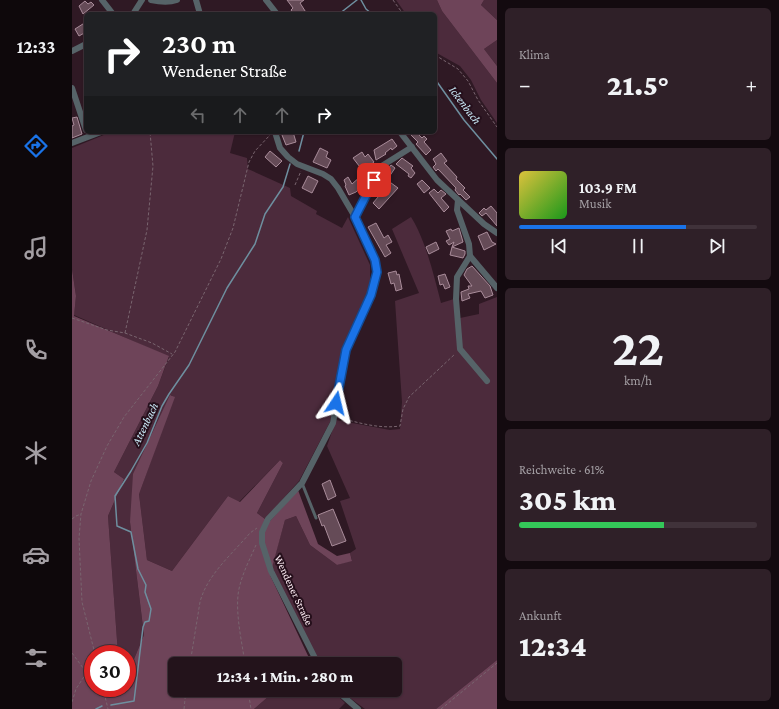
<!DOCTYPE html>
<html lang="de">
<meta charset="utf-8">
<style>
body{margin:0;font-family:"Crimson Pro",serif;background:#2f2028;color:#f1f3f6;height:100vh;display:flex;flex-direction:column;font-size:15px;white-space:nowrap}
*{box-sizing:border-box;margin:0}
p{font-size:13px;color:#a39ea3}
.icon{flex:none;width:22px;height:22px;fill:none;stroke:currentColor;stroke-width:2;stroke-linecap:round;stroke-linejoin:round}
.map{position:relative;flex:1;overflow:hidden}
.panel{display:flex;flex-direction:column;gap:8px;padding:8px;background:#130a0f;width:282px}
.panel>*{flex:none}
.hud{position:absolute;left:12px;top:12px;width:353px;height:122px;border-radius:6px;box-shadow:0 1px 3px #0004,0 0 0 1px #40323a;background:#202124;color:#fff;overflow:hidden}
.speed{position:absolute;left:12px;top:645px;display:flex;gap:8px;font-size:20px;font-weight:700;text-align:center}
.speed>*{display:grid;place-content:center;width:52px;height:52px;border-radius:50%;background:#23131b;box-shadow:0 1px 3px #0004,0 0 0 1px #40323a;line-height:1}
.speed .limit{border:6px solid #d22;background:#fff;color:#111}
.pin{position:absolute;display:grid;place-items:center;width:34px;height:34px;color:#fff;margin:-17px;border-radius:8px;box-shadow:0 2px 6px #0006}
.me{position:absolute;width:44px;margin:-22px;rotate:10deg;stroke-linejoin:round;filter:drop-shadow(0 0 3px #0008)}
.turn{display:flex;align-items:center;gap:14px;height:84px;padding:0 12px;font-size:18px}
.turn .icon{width:52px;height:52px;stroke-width:2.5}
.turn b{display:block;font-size:28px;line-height:34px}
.lanes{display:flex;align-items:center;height:38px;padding:0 12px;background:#0003;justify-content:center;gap:20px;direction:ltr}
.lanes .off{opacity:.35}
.big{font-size:30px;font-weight:800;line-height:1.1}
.panel .tile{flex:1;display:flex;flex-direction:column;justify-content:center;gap:6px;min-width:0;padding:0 14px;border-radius:6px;background:#2f2028}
.panel .dial{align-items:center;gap:0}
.dial b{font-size:52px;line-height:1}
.song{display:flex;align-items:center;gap:12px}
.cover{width:48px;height:48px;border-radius:6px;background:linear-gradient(135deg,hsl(50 70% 55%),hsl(120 70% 35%))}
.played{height:4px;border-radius:2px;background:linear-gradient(90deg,#1a73e8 70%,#40323a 70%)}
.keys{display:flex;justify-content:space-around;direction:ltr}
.heat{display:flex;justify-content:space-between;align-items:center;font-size:22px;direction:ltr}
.charge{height:6px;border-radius:3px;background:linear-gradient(90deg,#34c759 61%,#40323a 0)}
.trip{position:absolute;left:96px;top:657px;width:234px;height:40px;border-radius:6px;background:#23131b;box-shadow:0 1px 3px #0004,0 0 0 1px #40323a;font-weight:800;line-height:40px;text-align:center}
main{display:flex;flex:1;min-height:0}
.menu{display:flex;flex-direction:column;width:72px;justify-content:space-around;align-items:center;background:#0e080b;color:#a39ea3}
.menu .icon{width:28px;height:28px}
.menu .selected{color:#1a73e8}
.menu b{font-size:18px;color:#f1f3f6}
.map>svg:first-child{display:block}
</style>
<main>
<nav class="menu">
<b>12:33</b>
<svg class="icon selected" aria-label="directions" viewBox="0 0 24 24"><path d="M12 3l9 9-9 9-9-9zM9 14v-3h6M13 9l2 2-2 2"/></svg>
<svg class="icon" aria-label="music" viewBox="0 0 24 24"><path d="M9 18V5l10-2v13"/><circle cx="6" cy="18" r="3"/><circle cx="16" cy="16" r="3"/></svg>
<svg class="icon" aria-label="phone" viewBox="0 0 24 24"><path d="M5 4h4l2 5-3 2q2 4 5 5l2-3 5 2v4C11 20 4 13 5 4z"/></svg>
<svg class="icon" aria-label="climate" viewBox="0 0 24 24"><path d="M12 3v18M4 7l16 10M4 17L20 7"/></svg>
<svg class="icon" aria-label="car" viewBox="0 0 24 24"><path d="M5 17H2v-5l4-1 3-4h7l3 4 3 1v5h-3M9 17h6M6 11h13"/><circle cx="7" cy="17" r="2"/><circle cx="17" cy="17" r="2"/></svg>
<svg class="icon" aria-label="filters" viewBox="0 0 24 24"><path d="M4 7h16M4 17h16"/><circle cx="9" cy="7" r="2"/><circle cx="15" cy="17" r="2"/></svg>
</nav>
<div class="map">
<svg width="425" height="709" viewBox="0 0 425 709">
<rect width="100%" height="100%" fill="#2f1924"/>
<!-- green -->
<g fill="#4c2b3c">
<polygon points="324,0 365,0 370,11 425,83 425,123 409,100 399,80 388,66 363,52 363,14 334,14"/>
<polygon points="412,0 425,0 425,20 409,5"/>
<polygon points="425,40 425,66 412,49"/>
<polygon points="39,132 163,132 158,153 175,158 176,169 218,188 219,196 245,211 244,214 270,228 276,217 298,265 298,281 295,295 271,350 258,422 227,481 193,519 185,513 211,463 208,460 167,502 156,496 100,571 75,560 67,494 102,397 99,395 58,522 72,635 55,676 55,654 46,654 36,516 52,479 42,472 86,386 97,357 2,315 4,296 0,269 0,148"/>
<path d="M339,217C354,241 362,276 369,303L382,299L388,318L407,314V304L425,297V660L364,709H293L274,695L270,690H323V664H248L199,569L213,520L224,516L238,545L265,565L280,560L278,553L284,549L268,501L278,498L255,446L264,420L318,430L328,429L330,402L323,301L347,293L320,229Z"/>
<polygon points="204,690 260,690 273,703 267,709 182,709"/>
</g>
<!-- forest -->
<g fill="#6e4459">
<polygon points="365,0 412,0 409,5 425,20 425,40 412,49 425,66 425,83 370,11"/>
<polygon points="0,269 4,296 2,316 97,356 86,386 42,472 52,479 36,516 46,654 21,654 21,688 49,688 49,690 50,688 55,688 55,676 72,635 58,522 61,474 98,395 103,397 67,494 75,560 100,571 156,496 168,502 208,460 211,463 185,513 197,522 226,490 246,544 265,556 278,553 280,561 265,565 238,545 224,516 213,520 198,575 238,660 234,664 103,664 103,690 204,690 182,709 0,709"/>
<polygon points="425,660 425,709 364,709"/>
</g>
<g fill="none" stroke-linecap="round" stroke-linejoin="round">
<!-- stream -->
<g stroke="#6e8f9f" stroke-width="1.5">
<polyline points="289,0 294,9 300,14"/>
<polyline points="267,14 285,0"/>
<polyline points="363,79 392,120 425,159"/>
<polyline points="227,151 232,132"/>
<polyline points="39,705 62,701 71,627 73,622 77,621 79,609 73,592 74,585 66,569 59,532 45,526 43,496 59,471 75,443 90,406 97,394 117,365 155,288 183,244 193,214 211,187 218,164"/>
<polyline points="24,709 30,706"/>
</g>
</g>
<!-- building -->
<g fill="#654b57" stroke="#a98c9a">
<polygon points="215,0 232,0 228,3 235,14 229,14 228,12 222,14 219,10 221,8"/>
<polygon points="13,1 16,4 19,2 22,5 11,14 7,6"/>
<polygon points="14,22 14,32 7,36 3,29"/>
<polygon points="5,117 10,134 0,138 0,126 2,125 0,118"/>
<polygon points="214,132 221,132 224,142 214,145 210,135"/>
<polygon points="342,132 344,132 350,138 352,136 355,139 352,142 359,150 354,155 344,144 346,142 339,135"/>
<polygon points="320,139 325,146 320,150 319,148 313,153 314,154 304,160 302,150"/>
<polygon points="248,148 256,152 254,157 259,160 255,168 241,162"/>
<polygon points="198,151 210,161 204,167 193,157"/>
<polygon points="290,152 293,157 296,154 302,162 291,171 281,158"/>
<polygon points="369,153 375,161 372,163 385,177 384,179 393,188 391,190 398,197 394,200 388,194 387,195 383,190 384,188 366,169 364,171 361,167 364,164 361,159"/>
<polygon points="330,158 341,166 339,168 343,173 339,178 336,176 337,174 324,164"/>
<polygon points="319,165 323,168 315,180 326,188 307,209 301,203 312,190 305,184"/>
<polygon points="293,170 298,177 297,179 284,192 277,195 273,186 274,185 272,180 276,177 280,184 289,176 288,174"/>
<polygon points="236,176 246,181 240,193 230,188"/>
<polygon points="350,180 358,188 352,193 345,184"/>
<polygon points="362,189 366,193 369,190 374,194 369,198 377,207 372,212 357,193"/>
<polygon points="419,206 425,213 425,226 414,213 410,216 407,213 412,208 414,210"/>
<polygon points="304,223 312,238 316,235 320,242 314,245 319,253 313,257 296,227"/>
<polygon points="387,228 391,242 380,247 382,242 377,245 374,241 378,239 374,231 379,229 380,231"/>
<polygon points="415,232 420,242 424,244 412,250 406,236"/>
<polygon points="364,242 367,249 357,254 354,247"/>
<polygon points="380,247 393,251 393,254 391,258 378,255"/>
<polygon points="400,266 418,286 421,295 413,298 409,291 396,294 398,298 390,301 389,292 397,289 396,286 400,286 392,275 395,269"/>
<polygon points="324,271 325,275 327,274 330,289 324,291 322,283 319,284 316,273"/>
<polygon points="373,274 378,287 373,289 371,284 368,285 366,276"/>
<polygon points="258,480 264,496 256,500 250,484"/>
<polygon points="261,509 274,541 260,546 252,525 250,526 246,515"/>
</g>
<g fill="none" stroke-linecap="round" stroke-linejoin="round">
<!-- path -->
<g stroke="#79656f" stroke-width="1" stroke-dasharray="3 2" stroke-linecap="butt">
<polyline points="321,0 331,14"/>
<polyline points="363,55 386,69 396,81 406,100 425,127"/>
<polyline points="223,185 229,171"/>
<polyline points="0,318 35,330 53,333 80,343 100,354"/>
<polyline points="53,333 75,230 81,166 78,132"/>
<path d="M268,418C288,423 307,429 328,426L331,409L337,397L383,354"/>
<polyline points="0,519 4,516 9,514"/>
<polyline points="0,653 17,676 21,677"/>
<polyline points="23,654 10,602 7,538 9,514 19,481 35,446 52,417 103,352 149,259 161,228 177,162 183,151 198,135"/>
<path d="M118,664L128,602C135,575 160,554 178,533L185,528"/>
<path d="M173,664C170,642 164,618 166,595C168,578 177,561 184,545"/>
<polyline points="31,688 36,709"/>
<polyline points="176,690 179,709"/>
<polyline points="0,702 4,689 15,672"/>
<polyline points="112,709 114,690"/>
<polyline points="369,709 425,663"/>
</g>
<!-- lane -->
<polyline stroke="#566368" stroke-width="3" points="230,483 244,518"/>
<!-- street -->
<g stroke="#566368" stroke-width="6">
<polyline points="30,0 41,14"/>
<path d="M79,0C88,2 96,3 105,0"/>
<polyline points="124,0 128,14"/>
<polyline points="194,0 205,14"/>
<polyline points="61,14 70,0"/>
<polyline points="0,51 14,44"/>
<polyline points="0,88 14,130"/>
<polyline points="203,132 208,148 216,157 225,164 251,174 259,179 266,188 283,217 299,250 303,260 305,272 299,295 274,350 261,423 230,483 196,519 190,532 190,543 199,571 246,664"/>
<polyline points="328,132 365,180 412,224 425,233"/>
<polyline points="0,143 29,132"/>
<polyline points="386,200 385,210 397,244 398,256 385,277 384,299 388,349 415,381"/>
<polyline points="283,217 308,167 340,147"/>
<polyline points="398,256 425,288"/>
<polyline points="264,690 286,709"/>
</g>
</g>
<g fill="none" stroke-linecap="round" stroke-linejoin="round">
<defs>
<polyline id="route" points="264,403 274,350 299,295 305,272 303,260 283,217 302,180"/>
</defs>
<!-- route casing -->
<use href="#route" stroke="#114b97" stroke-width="10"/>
<!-- route -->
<use href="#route" stroke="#1a73e8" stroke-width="7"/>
</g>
<g text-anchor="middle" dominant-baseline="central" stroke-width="4" stroke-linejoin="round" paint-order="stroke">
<!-- street labels -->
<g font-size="11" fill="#fbebf2" stroke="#250f1b">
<text transform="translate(222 590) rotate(65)">Wendener Straße</text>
</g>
<!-- water labels -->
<g font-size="12" font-style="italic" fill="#caeaf7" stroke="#250f1b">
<text transform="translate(393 105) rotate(53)">Ickenbach</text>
<text transform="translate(73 424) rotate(-64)">Attenbach</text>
</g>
</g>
</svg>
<div class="speed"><div class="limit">30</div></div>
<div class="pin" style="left:302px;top:180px;background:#d93025"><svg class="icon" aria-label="arrive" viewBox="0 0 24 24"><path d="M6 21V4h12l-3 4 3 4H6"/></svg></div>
<svg class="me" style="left:264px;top:403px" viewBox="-20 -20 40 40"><path d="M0-17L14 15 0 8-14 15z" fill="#1a73e8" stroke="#fff" stroke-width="4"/></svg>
<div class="trip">12:34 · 1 Min. · 280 m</div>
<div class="hud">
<div class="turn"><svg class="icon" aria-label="right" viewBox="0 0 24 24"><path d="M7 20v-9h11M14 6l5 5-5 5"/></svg><div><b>230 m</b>Wendener Straße</div></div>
<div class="lanes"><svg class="icon off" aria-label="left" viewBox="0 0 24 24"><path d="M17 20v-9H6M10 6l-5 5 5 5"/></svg><svg class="icon off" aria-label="ahead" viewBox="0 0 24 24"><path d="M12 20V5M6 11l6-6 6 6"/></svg><svg class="icon off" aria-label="ahead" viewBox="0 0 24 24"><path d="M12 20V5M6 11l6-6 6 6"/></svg><svg class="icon" aria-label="right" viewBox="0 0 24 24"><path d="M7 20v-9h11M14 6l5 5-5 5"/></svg></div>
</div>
</div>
<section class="panel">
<div class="tile"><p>Klima</p>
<div class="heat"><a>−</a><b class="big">21.5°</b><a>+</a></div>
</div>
<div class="tile">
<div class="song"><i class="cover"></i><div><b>103.9 FM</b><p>Musik</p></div></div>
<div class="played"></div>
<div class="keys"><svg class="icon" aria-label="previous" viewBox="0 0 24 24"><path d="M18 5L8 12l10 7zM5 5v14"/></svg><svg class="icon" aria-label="pause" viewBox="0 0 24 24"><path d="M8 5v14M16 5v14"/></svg><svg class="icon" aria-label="next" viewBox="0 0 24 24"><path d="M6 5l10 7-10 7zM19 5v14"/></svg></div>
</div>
<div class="tile dial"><b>22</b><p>km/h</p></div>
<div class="tile"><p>Reichweite · 61%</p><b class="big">305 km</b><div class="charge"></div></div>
<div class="tile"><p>Ankunft</p><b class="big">12:34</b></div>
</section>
</main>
